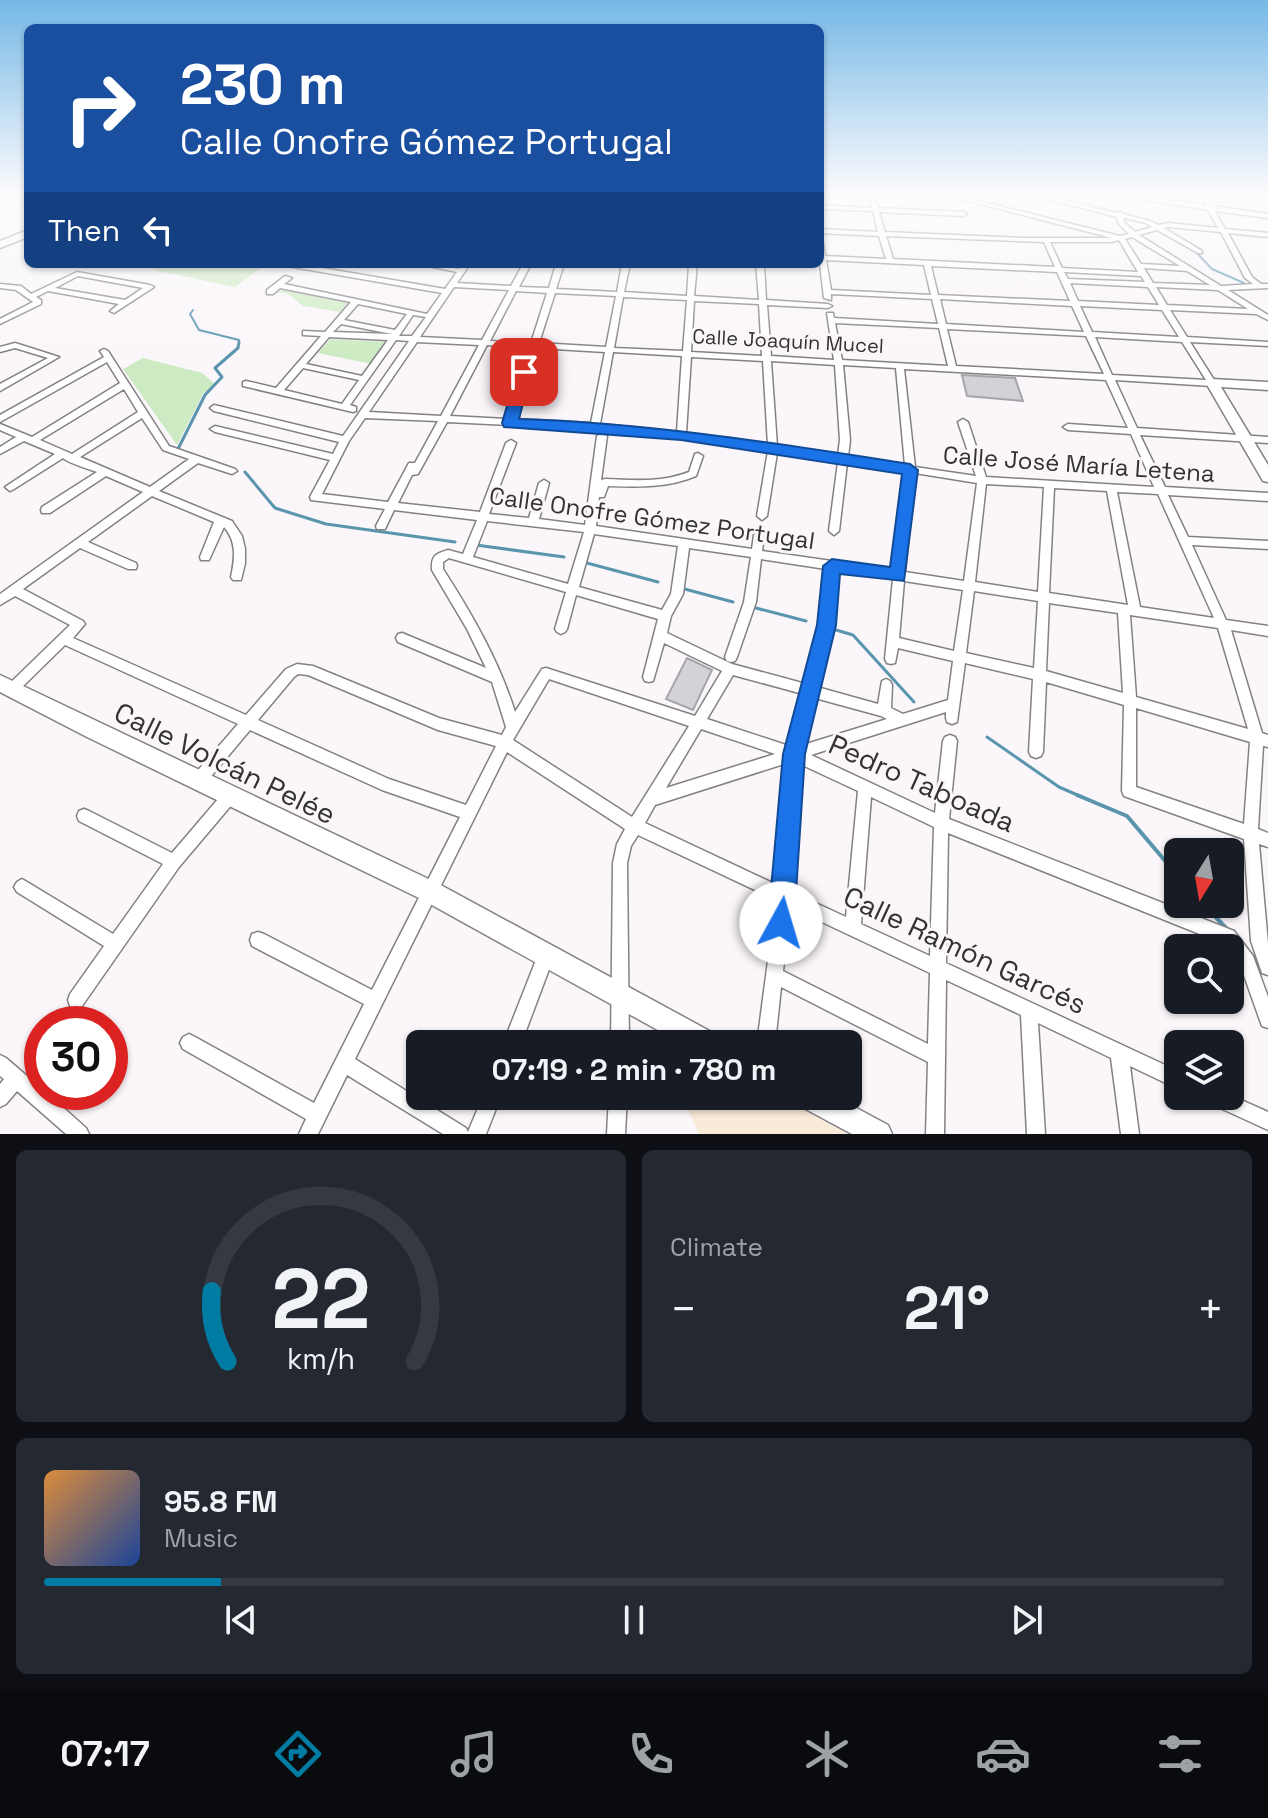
<!DOCTYPE html>
<meta charset="utf-8">
<style>
body{margin:0;font-family:"Space Grotesk",sans-serif;background:#242831;color:#f1f3f6;height:100vh;display:flex;flex-direction:column;font-size:30px;white-space:nowrap}
*{box-sizing:border-box;margin:0}
p{font-size:26px;color:#9ea1a6}
.icon{flex:none;width:44px;height:44px;fill:none;stroke:currentColor;stroke-width:2;stroke-linecap:round;stroke-linejoin:round}
.map{position:relative;height:1134px;overflow:hidden}
.side{display:flex;flex-direction:column;gap:16px;padding:16px;background:#0d0f14;flex:1}
.side>*{flex:none}
.top-card{position:absolute;left:24px;top:24px;width:800px;height:244px;border-radius:12px;box-shadow:0 2px 6px #0004;background:#1a4fa0;color:#fff;overflow:hidden}
.needle{width:52px;rotate:191deg}
.fabs{position:absolute;left:1164px;top:838px;display:grid;gap:16px}
.fabs a{display:grid;place-items:center;width:80px;height:80px;border-radius:12px;background:#171b24;box-shadow:0 2px 6px #0004;font-size:40px}
.speed{position:absolute;left:24px;top:1006px;display:flex;gap:16px;font-size:40px;font-weight:700;text-align:center}
.speed>*{display:grid;place-content:center;width:104px;height:104px;border-radius:50%;background:#171b24;box-shadow:0 2px 6px #0004;line-height:1}
.speed .limit{border:12px solid #d22;background:#fff;color:#111}
.pin{position:absolute;display:grid;place-items:center;width:68px;height:68px;color:#fff;margin:-34px;border-radius:16px;box-shadow:0 4px 12px #0006}
.me{position:absolute;width:88px;margin:-44px;rotate:6deg;stroke-linejoin:round;filter:drop-shadow(0 0 6px #0008)}
.turn{display:flex;align-items:center;gap:28px;height:168px;padding:0 24px;font-size:36px}
.turn .icon{width:104px;height:104px;stroke-width:2.5}
.turn b{display:block;font-size:56px;line-height:68px}
.then{display:flex;align-items:center;height:76px;padding:0 24px;background:#0003;gap:16px;font-size:30px}
.big{font-size:60px;font-weight:700;line-height:1.1}
.side .card{flex:1;display:flex;flex-direction:column;justify-content:center;gap:12px;min-width:0;padding:0 28px;border-radius:12px;background:#242831}
.side .dial{align-items:center;gap:0}
.dial svg{height:208px;overflow:visible;fill:none;stroke:#363941;stroke-width:7;stroke-linecap:round;text-anchor:middle}
.dial text{fill:#f1f3f6;stroke:none}
.song{display:flex;align-items:center;gap:24px}
.cover{width:96px;height:96px;border-radius:12px;background:linear-gradient(135deg,hsl(30 70% 55%),hsl(220 70% 35%))}
.played{height:8px;border-radius:4px;background:linear-gradient(90deg,#007ba2 15%,#363941 15%)}
.keys{display:flex;justify-content:space-around;direction:ltr}
.heat{display:flex;justify-content:space-between;align-items:center;font-size:44px;direction:ltr}
.side .tiles{flex:1;display:grid;gap:16px;grid-template-columns:1fr 1fr}
.card:last-child{grid-column:span 2}
.trip{position:absolute;left:406px;top:1030px;width:456px;height:80px;border-radius:12px;background:#171b24;box-shadow:0 2px 6px #0004;font-weight:700;line-height:80px;text-align:center}
.menu{display:flex;height:128px;justify-content:space-around;align-items:center;background:#090b0e;color:#9ea1a6}
.menu .icon{width:56px;height:56px}
.menu .current{color:#007ba2}
.menu b{font-size:36px;color:#f1f3f6}
.map>svg:first-child{display:block}
</style>
<div class="map">
<svg width="1268" height="1134" viewBox="0 0 1268 1134">
<rect width="100%" height="100%" fill="#faf6fa"/>
<!-- education -->
<polygon fill="#faebd8" points="682,1096 777,1096 848,1134 699,1134"/>
<!-- green -->
<g fill="#cdebc2">
<polygon points="163,264 266,264 235,287 153,270"/>
<polygon points="287,288 350,302 341,312 303,306 287,293 277,293"/>
<polygon points="330,339 388,342 372,364 318,353"/>
<polygon points="143,358 202,373 215,384 203,394 177,445 123,369"/>
</g>
<g fill="none" stroke-linecap="round" stroke-linejoin="round">
<!-- stream-far2 -->
<g stroke="#5a95ae" stroke-width="2">
<polyline points="1195,251 1212,269 1244,283"/>
<polyline points="193,310 190,314 199,330 239,340 239,344"/>
</g>
<!-- stream-far1 -->
<g stroke="#5a95ae" stroke-width="3">
<polyline points="178,449 205,395 222,377 215,368 238,348 239,342"/>
<polyline points="245,472 275,508 326,524 455,542"/>
<polyline points="476,545 564,557"/>
<polyline points="587,563 658,582"/>
<polyline points="681,588 733,602"/>
<polyline points="756,608 806,621"/>
<polyline points="836,630 853,635 914,702"/>
<polyline points="987,737 1059,787 1082,797"/>
</g>
<!-- stream -->
<g stroke="#5a95ae" stroke-width="4">
<polyline points="1077,795 1127,816 1178,876"/>
<polyline points="1203,904 1228,930"/>
</g>
</g>
<!-- building -->
<g fill="#d3d2d7" stroke="#a6a5aa" stroke-width="2">
<polygon points="962,375 1015,378 1023,401 967,396"/>
<polygon points="687,658 712,670 693,710 666,699"/>
</g>
<g fill="none" stroke-linecap="round" stroke-linejoin="round">
<defs>
<g id="street">
<polygon points="7,194 17,194 28,197 28,201"/>
<path d="M868,194H874L878,208L964,212L967,214L964,216L879,212L885,232L1023,238H1112L941,194H951L1120,236L1129,234L1118,223L1117,217L1027,194H1037L1117,213L1120,211L1123,214L1150,221L1159,225L1168,223L1218,228L1208,210L1107,194H1123L1206,205L1200,194H1206L1213,206L1268,214V218L1215,211L1225,229L1268,233V237L1228,233L1252,277L1261,284H1268V288L1228,290L1268,315V320L1256,314L1170,310L1187,337L1268,342V346L1190,342L1216,383L1212,386L1115,380L1137,428L1268,437V443L1140,435L1165,487L1268,493V501L1168,495L1188,537L1268,541V549L1192,545L1226,620L1268,626V636L1231,630L1262,733L1268,735V747L1263,746L1258,829L1268,833V847L1259,844L1268,944V975L1262,973L1251,941L1244,839L1124,796L1122,791L1124,705L1046,682L1043,752L1041,756L1036,758L1031,756L1029,752L1033,679L965,663L957,722L952,724L947,722L946,718V712L811,755L935,813L943,741L945,737L950,735L955,737L957,741L949,819L1234,931L1253,956L1268,997V1028L1262,1026L1241,967L1230,953V948H1226L1222,943L948,833L946,963L1178,1071V1089L1130,1066L1139,1134H1121L1111,1058L1038,1023L1045,1134H1027L1021,1015L946,980L944,1134H926L928,1062L781,987L775,1044H757L776,900L638,835L631,846L627,863L629,1044H611L613,863L617,844L625,829L507,752L355,1059L466,1128L468,1132L483,1096H501L486,1134H443L347,1075L318,1134H299L306,1119L183,1049L180,1043L183,1037L189,1034L195,1037L314,1103L364,1004L252,946L250,940L252,934L258,932L264,934L372,990L460,817L382,790L250,730L203,786L198,788L193,786L191,781L193,776L238,724L65,645L15,694L11,696L7,694L5,690L7,686L70,625L15,596L0,605V594L143,492L106,476L50,513H42L41,510L42,507L97,472C86,468 71,464 63,458L14,489L10,491L5,487L55,454L24,441L0,454V447L16,437L0,430V424L32,437L120,383L107,362L0,422V415L104,357L100,351L104,349L108,351L169,446L235,469L237,471L232,474L198,463L159,491L232,521L242,536L245,549V563L241,580H233L231,577C235,558 237,542 224,527L209,560H201L200,557L214,522L152,496L88,542L136,563L137,566L136,569H128L80,548L23,589L83,621L85,624L73,638L246,715L286,669L297,664L313,666L439,718L502,735L506,727L492,682L398,642L396,638L398,634L402,633L486,668L467,629L432,570C431,556 435,554 448,550L463,554L477,520L394,510L385,529H377L376,526L385,509L311,500L310,497L330,460L215,432L210,429L215,426L333,454L339,442L214,411L210,408L214,405L343,436L409,341L396,340L350,405L356,407V411L353,412L243,386V382L246,381L276,388L321,336L303,335V331L325,332L351,302L280,288L273,294H267V290L285,276L292,278L284,284L427,314L442,293L287,266L283,264H299L445,289L457,272L418,264H434L459,269L462,264H470L457,283L511,286L523,264H531L519,287L549,288L556,264H564L556,289L617,292L622,264H630L624,292L687,296L689,264H697L694,296L759,300L756,264H764L766,300L828,304L832,306L828,308L767,305L771,356L834,360L827,313H833L834,318L938,324L932,299L831,294V300L824,298L820,264V241L823,243L825,256L886,259L879,236L820,233V229L878,232L873,211L820,209V205L872,208ZM1124,218L1146,223L1152,227L1135,232L1124,222ZM1168,227L1221,232L1245,278L1253,284L1221,286L1139,235L1157,230L1198,253H1202V251L1164,228ZM886,236L1044,242L1055,267L893,259ZM1132,237L1180,266L1141,264L1125,239ZM1119,240L1138,272L1062,268L1050,242H1112ZM826,260L924,265L931,295L831,290ZM931,266L1057,272L1070,301L938,295ZM1144,268L1187,271L1210,285L1153,283ZM1064,272L1141,276L1145,282L1068,279ZM1070,283L1148,287L1159,305L1078,301ZM454,287L509,290L482,340L420,337ZM1156,287L1218,290L1248,309L1167,305ZM516,291L547,293L531,343L490,341ZM555,293L616,296L606,347L539,343ZM623,297L687,300L683,351L614,348ZM940,299L1072,306L1084,332L946,324ZM694,301L759,304L762,356L691,352ZM358,304L407,314L395,330L344,320ZM1080,306L1162,310L1179,337L1092,332ZM413,315L426,317L412,336H399ZM835,323L939,328L948,366L842,360ZM341,324L392,334L333,332ZM947,329L1086,336L1104,374L956,366ZM329,337L388,340L362,376L306,364ZM1095,337L1182,342L1206,380L1112,375ZM417,342L479,345L441,416L369,412ZM487,345L530,348L507,419L450,416ZM538,348L605,352L591,423L516,419ZM613,352L682,356L677,432L600,424ZM691,357L763,361L768,445L686,433ZM771,361L835,365L840,440L838,455L777,446ZM843,365L896,368L905,465L848,457L850,440ZM303,368L359,380L342,404L284,390ZM904,369L1106,380L1128,428L1068,424L1063,427L1068,430L1131,434L1154,487L986,477L968,422L963,419L958,422L976,476L915,467ZM124,389L138,412L72,454L40,440ZM142,418L163,450L189,459L150,487L80,457ZM365,418L438,421L415,463H409L388,502L322,494L349,441ZM447,422L595,429L681,438L768,451L757,516L762,520L767,516L777,453L838,462L829,531L834,535L839,531L847,463L905,472L894,570L762,551L764,535L759,531L754,535L752,549L596,526L599,497H604L608,486C640,487 667,488 696,476L703,456L698,453L695,454L689,472C661,483 634,480 605,479L601,480L607,436L602,433L597,436L585,525L539,519L549,483L544,480L539,483L529,518L489,514L516,443L511,440L506,443L480,512L398,503L412,475L418,474ZM915,473L977,483L964,581L905,572ZM986,484L1044,487L1038,592L975,582ZM1054,488L1107,491L1128,605L1049,593ZM1117,492L1158,494L1214,618L1140,607ZM487,521L584,532L568,584L473,557ZM594,534L678,546L671,594L662,610L579,587ZM689,548L751,557L744,602L725,657L727,661L731,662L735,661L737,657L756,602L761,559L826,569L821,625L806,684L732,664L667,633L671,616L683,594ZM449,558L566,592L555,629L557,632L561,634L565,632L567,629L576,595L658,619L643,677L645,681L649,682L653,681L664,643L722,671L695,716L546,668L542,669L515,712C499,661 472,614 443,569V562ZM837,570L893,579L885,659L887,663L891,664L895,663L898,648L953,661L948,700L903,714L891,708L892,685L890,681L886,679L882,681L878,704L817,687L833,625ZM904,581L963,590L954,651L899,638ZM974,591L1038,601L1034,668L966,653ZM1049,603L1118,613L1123,693L1046,671ZM1130,615L1218,628L1248,729L1136,697ZM298,674L308,675L438,730L496,746L466,805L389,779L258,720L294,677ZM733,675L803,694L789,746L707,719ZM549,679L689,726L632,817L513,740ZM815,698L881,716L887,719L803,745ZM1136,708L1250,742L1244,824L1136,787ZM701,729L775,754L666,788ZM787,763L777,885L645,823L655,805ZM800,764L858,791L846,917L792,892ZM871,797L934,827L930,956L861,924ZM790,907L930,973L928,1044L783,971Z"/>
<polygon points="1247,194 1268,196 1268,200 1248,195"/>
<path d="M77,272L150,285L154,287L114,313L110,311L119,304L48,291L36,297L41,300V304L0,324V319L33,302L16,290L0,288V284L21,286L31,294ZM78,276L143,288L125,300L55,288Z"/>
<polygon points="15,343 59,357 0,391 0,384 48,358 15,348 0,352 0,347"/>
<polygon points="229,790 234,792 236,797 234,802 179,867 82,1006 76,1008 70,1006 68,1000 70,994 104,946 17,892 14,887 17,882 22,879 27,882 113,934 163,864 79,821 77,816 79,811 84,809 89,811 172,853 224,792"/>
<polygon points="546,948 552,950 554,956 521,1044 503,1044 540,950"/>
<polygon points="0,1055 6,1058 42,1089 42,1092 46,1092 86,1128 89,1134 66,1134 17,1091 6,1104 0,1107 0,1084 4,1079 0,1076"/>
<polygon points="1230,1095 1268,1112 1268,1130 1207,1102 1204,1096 1230,1096"/>
<polygon points="609,1096 627,1096 625,1134 607,1134"/>
</g>
<g id="secondary">
<polygon points="28,230 28,237 0,248 0,241"/>
<polygon points="1212,379 1268,382 1268,390 1221,387 1268,465 1268,482 1263,481 1206,383"/>
<polygon points="0,675 437,883 717,1035 721,1044 683,1044 421,899 87,737 0,692"/>
<polygon points="794,1096 834,1096 888,1125 892,1134 852,1134 798,1105"/>
</g>
</defs>
<!-- street casing -->
<use href="#street" stroke="#848185" stroke-width="3"/>
<!-- secondary casing -->
<use href="#secondary" stroke="#848185" stroke-width="3"/>
<!-- street -->
<use href="#street" fill="#fff" fill-rule="evenodd"/>
<!-- secondary -->
<use href="#secondary" fill="#fff" fill-rule="evenodd"/>
</g>
<!-- sky -->
<linearGradient id="sky" x2="0" y2="1"><stop stop-color="#75b8e6"/><stop offset="0.55" stop-color="#fdfbfd"/><stop offset="1" stop-color="#fdfbfd" stop-opacity="0"/></linearGradient>
<rect width="1268" height="353" fill="url(#sky)"/>
<!-- route -->
<path fill="#1a73e8" stroke="#114b97" stroke-width="2" d="M524,368L531,372L519,419C651,423 780,444 910,464L918,470L904,581L840,574L836,625L805,754L794,923L790,932L781,936L772,932L768,923L783,754L817,625L823,566L832,559L890,567L902,474L681,440L504,427L502,423L517,372Z"/>
<g text-anchor="middle" dominant-baseline="central" stroke-width="6" stroke-linejoin="round" paint-order="stroke">
<!-- far-street labels -->
<g font-size="20" fill="#333233" stroke="#faf6fa">
<text transform="translate(788 341) rotate(3)">Calle Joaquín Mucel</text>
</g>
<!-- street labels -->
<g font-size="24" fill="#333233" stroke="#faf6fa">
<text transform="translate(1079 464) rotate(4)">Calle José María Letena</text>
<text transform="translate(652 518) rotate(8)">Calle Onofre Gómez Portugal</text>
</g>
<!-- near-street labels -->
<g font-size="28" fill="#333233" stroke="#faf6fa">
<text transform="translate(225 763) rotate(26)">Calle Volcán Pelée</text>
<text transform="translate(922 783) rotate(24)">Pedro Taboada</text>
<text transform="translate(965 950) rotate(25)">Calle Ramón Garcés</text>
</g>
</g>
</svg>
<div class="fabs">
<a><svg class="needle" viewBox="-14 -14 28 28"><path d="M0-13l5 13h-10z" fill="#e53935"/><path d="M0 13l5-13h-10z" fill="#9ea1a6"/></svg></a>
<a><svg class="icon" aria-label="search" viewBox="0 0 24 24"><circle cx="10" cy="10" r="6"/><path d="M15 15l6 6"/></svg></a>
<a><svg class="icon" aria-label="layers" viewBox="0 0 24 24"><path d="M12 4l9 5-9 5-9-5zM3 14l9 5 9-5"/></svg></a>
</div>
<div class="speed"><div class="limit">30</div></div>
<div class="pin" style="left:524px;top:372px;background:#d93025"><svg class="icon" aria-label="arrive" viewBox="0 0 24 24"><path d="M6 21V4h12l-3 4 3 4H6"/></svg></div>
<svg class="me" style="left:781px;top:923px" viewBox="-20 -20 40 40"><circle r="19" fill="#fff"/><path d="M0-13L10 11 0 6-10 11z" fill="#1a73e8"/></svg>
<div class="trip">07:19 · 2 min · 780 m</div>
<div class="top-card">
<div class="turn"><svg class="icon" aria-label="right" viewBox="0 0 24 24"><path d="M7 20v-9h11M14 6l5 5-5 5"/></svg><div><b>230 m</b>Calle Onofre Gómez Portugal</div></div>
<div class="then">Then<svg class="icon" aria-label="left" viewBox="0 0 24 24"><path d="M17 20v-9H6M10 6l-5 5 5 5"/></svg></div>
</div>
</div>
<section class="side">
<div class="tiles">
<div class="card dial"><svg viewBox="0 0 100 80">
<path d="M14 69A42 42 0 1 1 86 69"/>
<path d="M14 69A42 42 0 0 1 8 42" stroke="#007ba2"/>
<text x="50" y="56" font-size="32" font-weight="700">22</text>
<text x="50" y="72" font-size="11">km/h</text>
</svg></div>
<div class="card"><p>Climate</p>
<div class="heat"><a>−</a><b class="big">21°</b><a>+</a></div>
</div>
<div class="card">
<div class="song"><i class="cover"></i><div><b>95.8 FM</b><p>Music</p></div></div>
<div class="played"></div>
<div class="keys"><svg class="icon" aria-label="previous" viewBox="0 0 24 24"><path d="M18 5L8 12l10 7zM5 5v14"/></svg><svg class="icon" aria-label="pause" viewBox="0 0 24 24"><path d="M8 5v14M16 5v14"/></svg><svg class="icon" aria-label="next" viewBox="0 0 24 24"><path d="M6 5l10 7-10 7zM19 5v14"/></svg></div>
</div>
</div>
</section>
<nav class="menu">
<b>07:17</b>
<svg class="icon current" aria-label="directions" viewBox="0 0 24 24"><path d="M12 3l9 9-9 9-9-9zM9 14v-3h6M13 9l2 2-2 2"/></svg>
<svg class="icon" aria-label="music" viewBox="0 0 24 24"><path d="M9 18V5l10-2v13"/><circle cx="6" cy="18" r="3"/><circle cx="16" cy="16" r="3"/></svg>
<svg class="icon" aria-label="phone" viewBox="0 0 24 24"><path d="M5 4h4l2 5-3 2q2 4 5 5l2-3 5 2v4C11 20 4 13 5 4z"/></svg>
<svg class="icon" aria-label="climate" viewBox="0 0 24 24"><path d="M12 3v18M4 7l16 10M4 17L20 7"/></svg>
<svg class="icon" aria-label="car" viewBox="0 0 24 24"><path d="M5 17H2v-5l4-1 3-4h7l3 4 3 1v5h-3M9 17h6M6 11h13"/><circle cx="7" cy="17" r="2"/><circle cx="17" cy="17" r="2"/></svg>
<svg class="icon" aria-label="filters" viewBox="0 0 24 24"><path d="M4 7h16M4 17h16"/><circle cx="9" cy="7" r="2"/><circle cx="15" cy="17" r="2"/></svg>
</nav>
